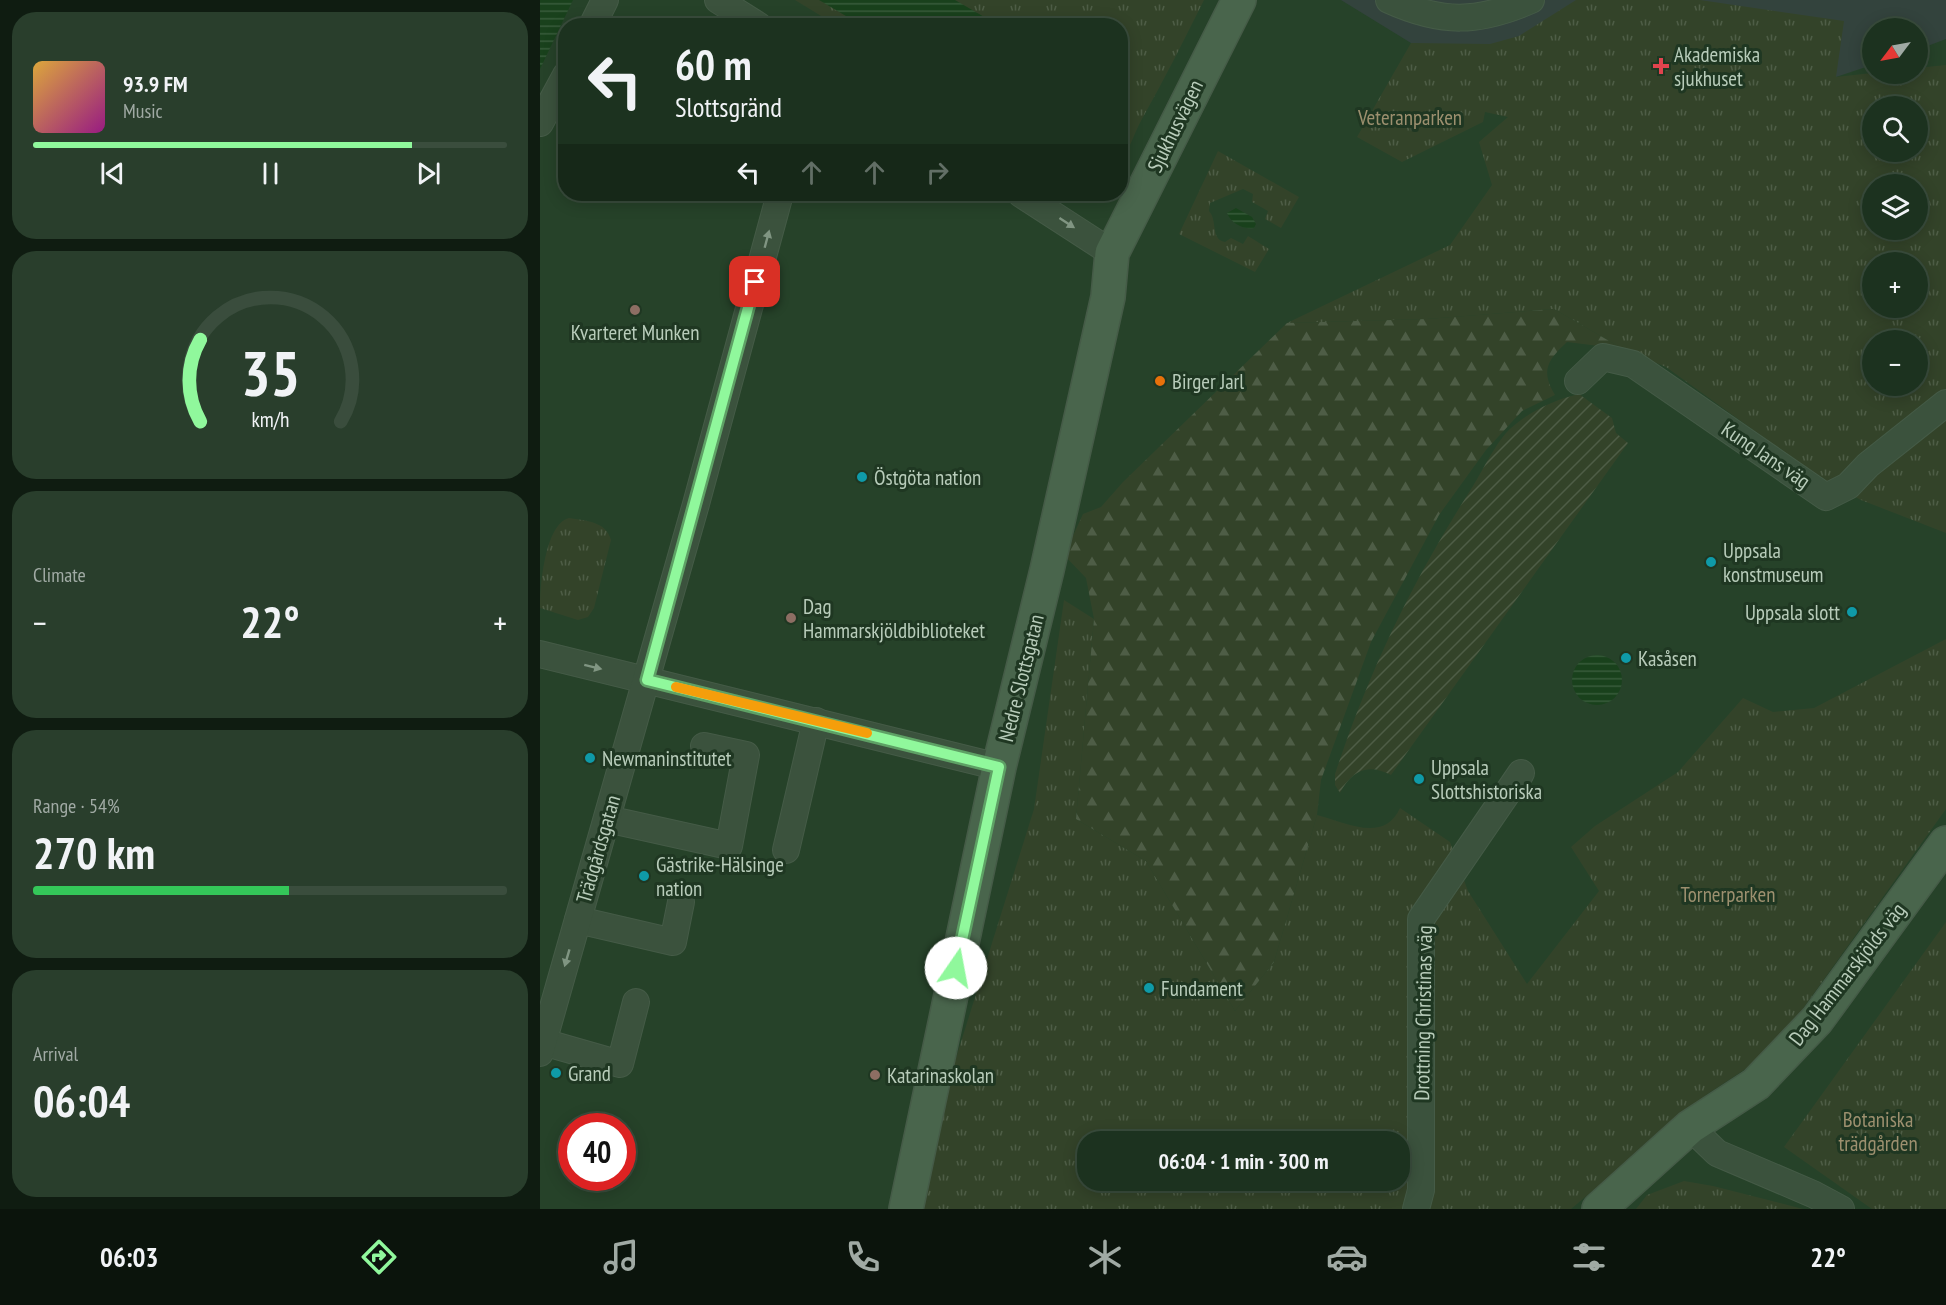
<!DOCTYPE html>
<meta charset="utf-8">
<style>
body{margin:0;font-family:"PT Sans Narrow",sans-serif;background:#293e2c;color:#f1f3f6;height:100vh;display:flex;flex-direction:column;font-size:22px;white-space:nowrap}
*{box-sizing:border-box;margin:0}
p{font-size:20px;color:#a0aaa4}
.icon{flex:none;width:33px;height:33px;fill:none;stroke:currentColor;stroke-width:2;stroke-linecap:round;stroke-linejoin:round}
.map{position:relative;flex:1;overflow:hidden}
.side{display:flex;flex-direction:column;gap:12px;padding:12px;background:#0f1c11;width:540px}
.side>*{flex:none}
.hud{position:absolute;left:18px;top:18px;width:570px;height:183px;border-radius:24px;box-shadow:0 3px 15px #0003,0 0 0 2px #3a4d3d;background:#1c321f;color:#f1f3f6;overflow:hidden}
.needle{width:39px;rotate:238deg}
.controls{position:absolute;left:1322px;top:18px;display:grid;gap:12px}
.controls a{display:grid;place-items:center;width:66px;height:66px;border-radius:50%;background:#1c321f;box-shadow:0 3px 15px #0003,0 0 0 2px #3a4d3d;font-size:30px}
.speed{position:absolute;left:18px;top:1113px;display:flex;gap:12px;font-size:30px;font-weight:700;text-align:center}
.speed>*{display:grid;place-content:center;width:78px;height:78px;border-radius:50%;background:#1c321f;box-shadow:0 3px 15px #0003,0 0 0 2px #3a4d3d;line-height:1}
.speed .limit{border:9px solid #d22;background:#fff;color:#111}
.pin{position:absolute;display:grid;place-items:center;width:51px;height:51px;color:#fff;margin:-26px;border-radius:12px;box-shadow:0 3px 9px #0006}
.me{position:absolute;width:66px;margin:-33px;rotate:12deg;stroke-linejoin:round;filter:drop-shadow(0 0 4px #0008)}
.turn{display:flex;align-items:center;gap:21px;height:126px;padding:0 18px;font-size:27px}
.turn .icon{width:78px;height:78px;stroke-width:2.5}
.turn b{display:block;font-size:42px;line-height:51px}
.lanes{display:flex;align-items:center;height:57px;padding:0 18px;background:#0003;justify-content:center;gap:30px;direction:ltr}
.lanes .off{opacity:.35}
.big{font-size:45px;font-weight:700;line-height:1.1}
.side .card{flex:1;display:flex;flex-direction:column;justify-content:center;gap:9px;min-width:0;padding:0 21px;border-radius:24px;background:#293e2c}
.side .dial{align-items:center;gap:0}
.dial svg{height:156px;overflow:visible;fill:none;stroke:#3a4d3d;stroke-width:7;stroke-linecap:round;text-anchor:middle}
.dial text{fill:#f1f3f6;stroke:none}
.song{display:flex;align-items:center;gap:18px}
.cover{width:72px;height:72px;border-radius:9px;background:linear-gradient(135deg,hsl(40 70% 55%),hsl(310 70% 35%))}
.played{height:6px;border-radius:3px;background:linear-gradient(90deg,#90f89c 80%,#3a4d3d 80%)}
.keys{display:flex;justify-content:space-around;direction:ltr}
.heat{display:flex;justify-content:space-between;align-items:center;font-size:33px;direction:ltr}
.charge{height:9px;border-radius:4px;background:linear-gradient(90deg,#34c759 54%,#3a4d3d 0)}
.trip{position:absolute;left:537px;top:1131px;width:333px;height:60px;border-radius:24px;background:#1c321f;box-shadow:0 3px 15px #0003,0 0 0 2px #3a4d3d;font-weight:700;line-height:60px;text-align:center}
.menu{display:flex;height:96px;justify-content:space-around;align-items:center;background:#0b140c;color:#a0aaa4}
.menu .icon{width:42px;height:42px}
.menu .current{color:#90f89c}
.menu b{font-size:27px;color:#f1f3f6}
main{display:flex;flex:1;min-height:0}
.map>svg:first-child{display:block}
</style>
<main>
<section class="side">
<div class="card">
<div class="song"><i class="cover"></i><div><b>93.9 FM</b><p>Music</p></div></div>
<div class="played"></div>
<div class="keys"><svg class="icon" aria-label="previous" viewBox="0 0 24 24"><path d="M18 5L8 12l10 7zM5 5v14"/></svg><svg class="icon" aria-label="pause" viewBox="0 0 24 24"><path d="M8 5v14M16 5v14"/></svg><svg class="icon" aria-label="next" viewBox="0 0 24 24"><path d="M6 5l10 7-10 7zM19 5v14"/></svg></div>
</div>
<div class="card dial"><svg viewBox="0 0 100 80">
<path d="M14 69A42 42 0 1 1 86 69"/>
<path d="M14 69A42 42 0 0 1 14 27" stroke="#90f89c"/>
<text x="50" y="56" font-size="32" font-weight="700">35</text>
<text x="50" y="72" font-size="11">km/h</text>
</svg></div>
<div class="card"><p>Climate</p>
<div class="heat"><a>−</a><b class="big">22°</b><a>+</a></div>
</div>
<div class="card"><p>Range · 54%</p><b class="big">270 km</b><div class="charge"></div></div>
<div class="card"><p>Arrival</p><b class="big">06:04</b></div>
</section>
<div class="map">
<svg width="1406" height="1209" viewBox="0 0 1406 1209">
<defs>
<pattern id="grass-tufts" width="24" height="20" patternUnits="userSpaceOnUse" patternTransform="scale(1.5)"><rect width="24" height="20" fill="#334329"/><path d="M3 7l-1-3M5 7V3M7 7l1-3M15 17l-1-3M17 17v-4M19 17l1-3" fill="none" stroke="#4e5d46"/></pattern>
<pattern id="forest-firs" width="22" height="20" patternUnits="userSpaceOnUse" patternTransform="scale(1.5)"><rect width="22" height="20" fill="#334329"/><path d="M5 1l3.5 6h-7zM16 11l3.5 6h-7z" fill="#4e5d46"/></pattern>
<pattern id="garden-furrows" width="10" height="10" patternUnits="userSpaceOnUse" patternTransform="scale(1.5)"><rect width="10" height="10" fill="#334329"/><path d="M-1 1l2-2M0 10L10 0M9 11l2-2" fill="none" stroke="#4e5d46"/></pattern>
<pattern id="water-rules" width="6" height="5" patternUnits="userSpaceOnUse" patternTransform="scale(1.5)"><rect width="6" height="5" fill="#19411c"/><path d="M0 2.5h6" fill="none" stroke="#385b3b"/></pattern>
</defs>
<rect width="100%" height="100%" fill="#264229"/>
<!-- medical -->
<polygon fill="#33433d" points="801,0 1406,0 1406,39 1377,50 1377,28 1332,28 1332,65 1296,77 871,43"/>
<!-- grass -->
<g fill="url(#grass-tufts)" fill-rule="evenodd">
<path d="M255,0H664C644,40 624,80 602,119C594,133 591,147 581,160L580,26L296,25Z"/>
<path d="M1036,0H1160L1304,21L1296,77L1332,73L1377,74V68L1406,65V533L1321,500L1284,481L1126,367L1083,349L1014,309L887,319L747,323L910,245L952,185L939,142L968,117L945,112L943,122L862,162L817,137L871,43L950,44L979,36ZM1332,106H1377V152H1332ZM1332,184H1377V230H1332ZM1332,262H1377V308H1332ZM1332,340H1377V386H1332Z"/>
<path d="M678,151L759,197L741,228L725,219L728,211L712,202L713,194L703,189L670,203L669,211C678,221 670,239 685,242L691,238L703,244L708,236L729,249L715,272L639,234Z"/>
<path d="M29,518C46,521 66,521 71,540L54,608L48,617L38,620L0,608C0,586 5,524 29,518Z"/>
<path d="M524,600L554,619L536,819L606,861L695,1011L734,962L777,815C805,822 844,844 860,808L910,842L928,891L987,984L1059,891L1031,847L1055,826L1138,772L1203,698L1233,712L1274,708L1406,639V809L1254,1021L1210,1066L1166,1095L1031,1209H377L379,1176L494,809ZM548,1142H860V1180H548Z"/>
<polygon points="1406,922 1406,1209 1332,1209 1244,1147"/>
<polygon points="1144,1181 1173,1186 1263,1209 1096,1209 1107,1195"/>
</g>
<!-- forest -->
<path fill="url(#forest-firs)" d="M1014,309L1083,349L1027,342C1008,360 1000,370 1015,395L982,411L946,450L899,515L831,642L781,780L777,815L734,962L695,1011L606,861L536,819L554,619L546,578L524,555L543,514L561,507L583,482L747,323L887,319Z"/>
<!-- garden -->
<path fill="url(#garden-furrows)" d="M1039,394L1072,418L1076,433L1088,443L851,775C828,763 812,770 800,793L795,785V774C830,668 873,580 933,486C943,470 957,440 971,428C990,411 1014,400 1039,394Z"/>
<!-- water -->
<g fill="url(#water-rules)">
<polygon points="0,0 33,0 0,69"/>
<polygon points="279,0 415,0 458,25 321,25"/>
<path d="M696,208L712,217L716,224L714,228C703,230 691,223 687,213Z"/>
<circle cx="1057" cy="680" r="25"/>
</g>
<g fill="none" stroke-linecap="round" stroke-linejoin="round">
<defs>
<g id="street">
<polyline points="178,0 219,26"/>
<path d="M849,0C902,24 938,23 991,0"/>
<polyline points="52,26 65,0"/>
<polyline points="0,123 26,75"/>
<polyline points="481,194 572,253"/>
<polyline points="1038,381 1063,357 1093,364 1286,497 1308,486 1328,465 1406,403"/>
<polyline points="0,654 459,767"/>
<polyline points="67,819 189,846 206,755 164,746"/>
<polyline points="246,850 276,721"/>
<polyline points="38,920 133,942 141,902"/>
<polyline points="3,1042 80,1064 96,1002"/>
<polyline points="0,1053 156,504 240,194"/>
<polyline points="1150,1127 1177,1153 1273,1194 1301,1209"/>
<polyline points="876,1209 881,1190 881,919 981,773"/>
</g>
<g id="secondary">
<polyline points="366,1209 459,767 507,570 568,297 572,253 699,0"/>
<polyline points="1059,1209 1150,1127 1216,1084 1277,1020 1406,843"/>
</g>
</defs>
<!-- street casing -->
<use href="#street" stroke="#455b47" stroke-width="28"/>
<!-- secondary casing -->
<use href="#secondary" stroke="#455b47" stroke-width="36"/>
<!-- street -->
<use href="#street" stroke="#3b523d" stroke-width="26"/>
<!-- secondary -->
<use href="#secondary" stroke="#49654c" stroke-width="33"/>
</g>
<!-- one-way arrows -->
<defs><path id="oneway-solid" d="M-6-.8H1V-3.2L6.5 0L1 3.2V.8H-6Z" transform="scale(1.5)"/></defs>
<g fill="#809582">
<use href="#oneway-solid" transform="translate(527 223) rotate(33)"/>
<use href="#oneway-solid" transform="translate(227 239) rotate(-75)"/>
<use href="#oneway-solid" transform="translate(53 667) rotate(14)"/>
<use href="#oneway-solid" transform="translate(27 958) rotate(106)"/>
</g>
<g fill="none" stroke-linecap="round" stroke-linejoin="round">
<defs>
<polyline id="route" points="215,282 107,680 459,767 416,968"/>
</defs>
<!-- route casing -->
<use href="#route" stroke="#5ea165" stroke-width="15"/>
<!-- route -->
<use href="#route" stroke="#90f89c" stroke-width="10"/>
<!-- slow -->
<polyline stroke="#f59e0b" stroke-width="10" points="136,687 327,733"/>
</g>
<!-- markers -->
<path fill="#e0444e" stroke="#1f3722" stroke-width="2" d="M1118 57h6v6h6v6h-6v6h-6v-6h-6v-6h6z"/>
<g fill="#8d6e63" stroke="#1f3722" stroke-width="2">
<circle cx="95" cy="310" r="6"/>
<circle cx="251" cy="618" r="6"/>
<circle cx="335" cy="1075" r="6"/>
</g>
<circle fill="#e8710a" stroke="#1f3722" stroke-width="2" cx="620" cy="381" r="6"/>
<g fill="#0f9aa8" stroke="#1f3722" stroke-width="2">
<circle cx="322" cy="477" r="6"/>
<circle cx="1171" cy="562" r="6"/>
<circle cx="1312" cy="612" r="6"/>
<circle cx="1086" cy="658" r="6"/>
<circle cx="50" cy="758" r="6"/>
<circle cx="879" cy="779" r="6"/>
<circle cx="104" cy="876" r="6"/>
<circle cx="609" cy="988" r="6"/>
<circle cx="16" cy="1073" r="6"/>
</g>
<g text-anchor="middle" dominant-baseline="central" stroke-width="6" stroke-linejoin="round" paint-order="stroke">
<!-- poi labels -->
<g font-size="21" fill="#b8ccba" stroke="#1f3722" text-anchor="start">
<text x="1134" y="54">Akademiska<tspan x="1134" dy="24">sjukhuset</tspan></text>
<text x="95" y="332" text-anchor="middle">Kvarteret Munken</text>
<text x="632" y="381">Birger Jarl</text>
<text x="334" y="477">Östgöta nation</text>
<text x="1183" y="550">Uppsala<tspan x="1183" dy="24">konstmuseum</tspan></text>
<text x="263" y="606">Dag<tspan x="263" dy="24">Hammarskjöldbiblioteket</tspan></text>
<text x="1300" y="612" text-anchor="end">Uppsala slott</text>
<text x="1098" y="658">Kasåsen</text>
<text x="62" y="758">Newmaninstitutet</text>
<text x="891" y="767">Uppsala<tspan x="891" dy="24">Slottshistoriska</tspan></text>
<text x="116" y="864">Gästrike-Hälsinge<tspan x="116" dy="24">nation</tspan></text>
<text x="621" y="988">Fundament</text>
<text x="28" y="1073">Grand</text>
<text x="347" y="1075">Katarinaskolan</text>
</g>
<!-- park labels -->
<g font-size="21" fill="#9d906f" stroke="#1f3722">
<text x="870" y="117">Veteranparken</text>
<text x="1188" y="894">Tornerparken</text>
<text x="1338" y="1119">Botaniska<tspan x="1338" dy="24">trädgården</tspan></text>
</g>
<!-- street labels -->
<g font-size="21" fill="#b8ccba" stroke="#1f3722">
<text transform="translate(635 126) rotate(-64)">Sjukhusvägen</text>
<text transform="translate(1226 455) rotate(34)">Kung Jans väg</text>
<text transform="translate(481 678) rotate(-76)">Nedre Slottsgatan</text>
<text transform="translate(58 849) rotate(-74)">Trädgårdsgatan</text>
<text transform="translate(1307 974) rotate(-52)">Dag Hammarskjölds väg</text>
<text transform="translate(883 1013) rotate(-89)">Drottning Christinas väg</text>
</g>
</g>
</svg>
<div class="controls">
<a><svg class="needle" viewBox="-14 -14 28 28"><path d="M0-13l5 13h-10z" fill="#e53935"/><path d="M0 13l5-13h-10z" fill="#a0aaa4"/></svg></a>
<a><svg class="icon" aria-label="search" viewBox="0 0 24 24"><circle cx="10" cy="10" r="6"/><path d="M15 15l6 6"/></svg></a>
<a><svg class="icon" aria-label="layers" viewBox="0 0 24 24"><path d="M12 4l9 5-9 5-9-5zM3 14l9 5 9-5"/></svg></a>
<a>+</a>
<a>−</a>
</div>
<div class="speed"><div class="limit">40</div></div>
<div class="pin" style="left:215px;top:282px;background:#d93025"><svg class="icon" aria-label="arrive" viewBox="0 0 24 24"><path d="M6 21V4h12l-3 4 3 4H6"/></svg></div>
<svg class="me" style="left:416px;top:968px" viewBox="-20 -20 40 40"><circle r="19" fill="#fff"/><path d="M0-13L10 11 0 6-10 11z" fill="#90f89c"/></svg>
<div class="trip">06:04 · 1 min · 300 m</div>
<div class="hud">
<div class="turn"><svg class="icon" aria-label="left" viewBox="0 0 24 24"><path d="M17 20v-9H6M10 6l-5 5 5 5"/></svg><div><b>60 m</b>Slottsgränd</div></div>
<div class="lanes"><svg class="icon" aria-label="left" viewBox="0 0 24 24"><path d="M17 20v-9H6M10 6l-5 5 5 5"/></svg><svg class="icon off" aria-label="ahead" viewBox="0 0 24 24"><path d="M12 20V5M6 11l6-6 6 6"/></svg><svg class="icon off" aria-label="ahead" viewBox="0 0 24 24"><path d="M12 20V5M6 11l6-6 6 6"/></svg><svg class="icon off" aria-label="right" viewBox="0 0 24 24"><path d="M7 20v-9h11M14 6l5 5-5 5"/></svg></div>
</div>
</div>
</main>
<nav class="menu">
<b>06:03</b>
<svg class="icon current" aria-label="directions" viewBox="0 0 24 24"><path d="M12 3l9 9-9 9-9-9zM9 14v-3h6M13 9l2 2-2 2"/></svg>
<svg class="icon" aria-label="music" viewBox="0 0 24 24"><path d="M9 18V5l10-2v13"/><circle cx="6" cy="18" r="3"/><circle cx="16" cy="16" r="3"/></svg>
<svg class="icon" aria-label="phone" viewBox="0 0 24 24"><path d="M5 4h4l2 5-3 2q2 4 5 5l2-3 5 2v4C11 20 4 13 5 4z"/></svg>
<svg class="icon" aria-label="climate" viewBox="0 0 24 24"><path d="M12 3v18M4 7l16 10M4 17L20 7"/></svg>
<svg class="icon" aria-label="car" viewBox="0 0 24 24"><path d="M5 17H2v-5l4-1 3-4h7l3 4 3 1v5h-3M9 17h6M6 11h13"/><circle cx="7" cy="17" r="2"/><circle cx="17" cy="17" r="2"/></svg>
<svg class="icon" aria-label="filters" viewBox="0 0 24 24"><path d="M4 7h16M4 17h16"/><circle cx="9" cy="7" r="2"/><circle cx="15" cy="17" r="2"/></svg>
<b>22°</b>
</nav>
